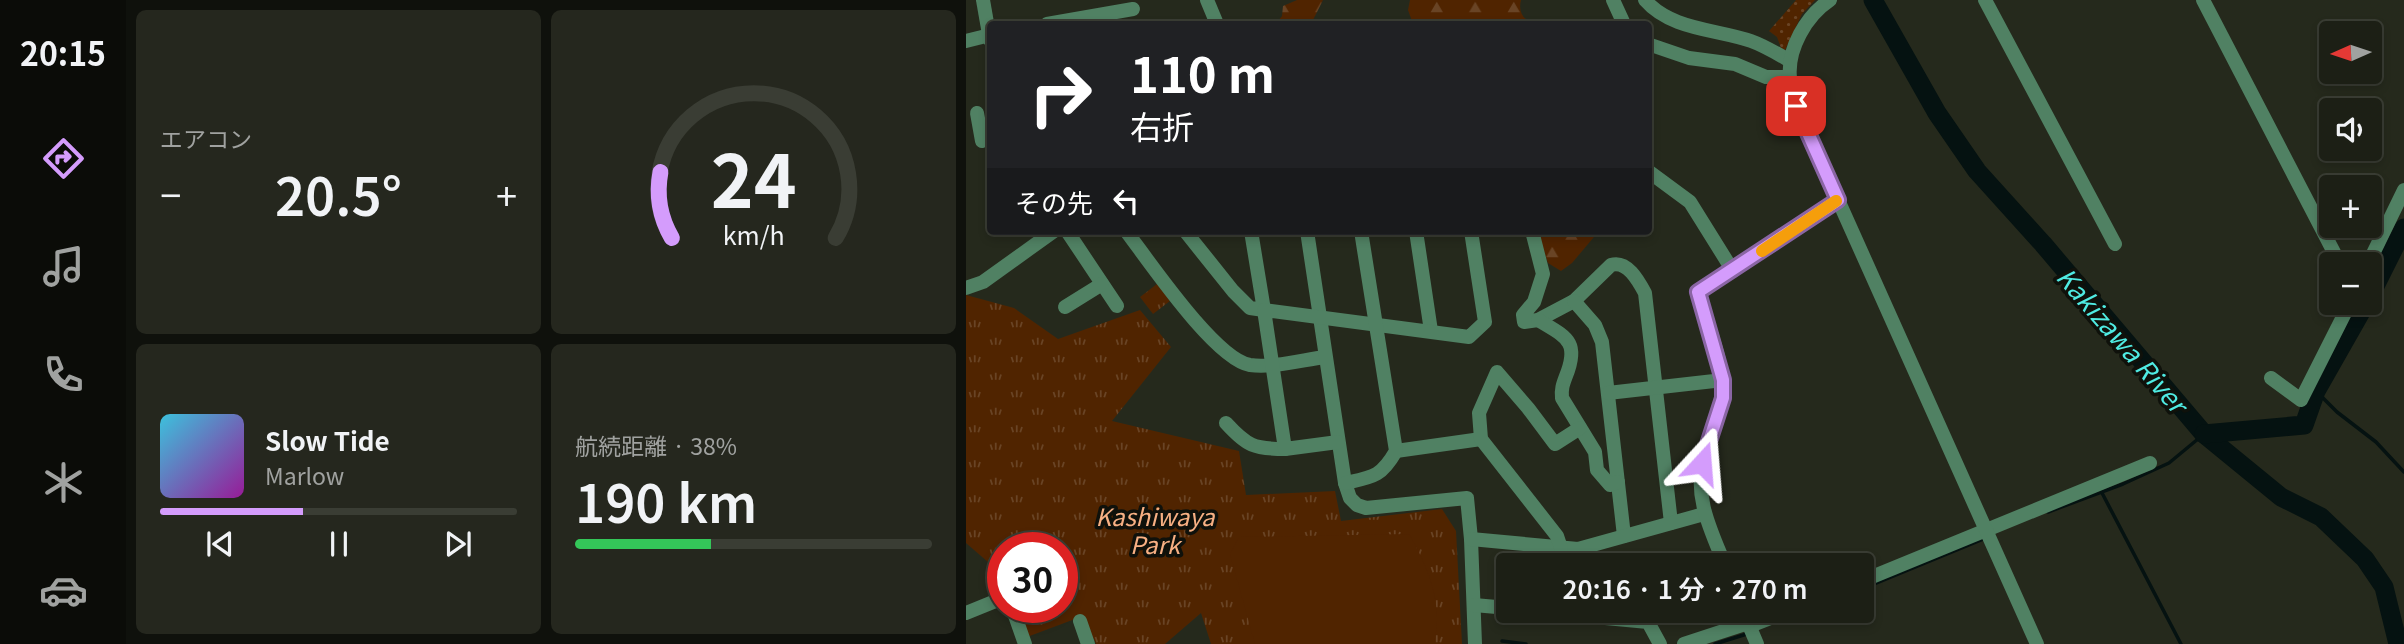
<!DOCTYPE html>
<html lang="ja">
<meta charset="utf-8">
<style>
body{margin:0;font-family:Georgia,"Noto Sans JP",serif;background:#25271e;color:#f1f3f6;height:100vh;display:flex;flex-direction:column;font-size:26px;white-space:nowrap}
*{box-sizing:border-box;margin:0}
p{font-size:23px;color:#a0a2a0}
.icon{flex:none;width:38px;height:38px;fill:none;stroke:currentColor;stroke-width:2;stroke-linecap:round;stroke-linejoin:round}
.map{position:relative;flex:1;overflow:hidden}
.details{display:flex;flex-direction:column;gap:10px;padding:10px;background:#0f110c;width:840px}
.details>*{flex:none}
.guide{position:absolute;left:21px;top:21px;width:665px;height:214px;border-radius:7px;box-shadow:0 4px 10px #0003,0 0 0 2px #3a3d34;background:#202124;color:#fff;overflow:hidden}
.needle{width:46px;rotate:267deg}
.tools{position:absolute;left:1353px;top:21px;display:grid;gap:14px}
.tools a{display:grid;place-items:center;width:63px;height:63px;border-radius:7px;background:#1c1f15;box-shadow:0 4px 10px #0003,0 0 0 2px #3a3d34;font-size:35px}
.speed{position:absolute;left:21px;top:532px;display:flex;gap:14px;font-size:35px;font-weight:700;text-align:center}
.speed>*{display:grid;place-content:center;width:91px;height:91px;border-radius:50%;background:#1c1f15;box-shadow:0 4px 10px #0003,0 0 0 2px #3a3d34;line-height:1}
.speed .limit{border:10px solid #d22;background:#fff;color:#111}
.pin{position:absolute;display:grid;place-items:center;width:60px;height:60px;color:#fff;margin:-30px;border-radius:14px;box-shadow:0 4px 10px #0006}
.me{position:absolute;width:77px;margin:-38px;rotate:19deg;stroke-linejoin:round;filter:drop-shadow(0 0 5px #0008)}
.turn{display:flex;align-items:center;gap:24px;height:147px;padding:0 28px;font-size:32px}
.turn .icon{width:91px;height:91px;stroke-width:2.5}
.turn b{display:block;font-size:49px;line-height:60px}
.then{display:flex;align-items:center;height:66px;padding:0 28px;background:#0003;gap:14px;font-size:26px}
.big{font-size:52px;font-weight:600;line-height:1.1}
.details .tile{flex:1;display:flex;flex-direction:column;justify-content:center;gap:10px;min-width:0;padding:0 24px;border-radius:10px;background:#25271e}
.details .dial{align-items:center;gap:0}
.dial svg{height:182px;overflow:visible;fill:none;stroke:#3a3d34;stroke-width:7;stroke-linecap:round;text-anchor:middle}
.dial text{fill:#f1f3f6;stroke:none}
.song{display:flex;align-items:center;gap:21px}
.cover{width:84px;height:84px;border-radius:10px;background:linear-gradient(135deg,hsl(190 70% 55%),hsl(300 70% 35%))}
.played{height:7px;border-radius:4px;background:linear-gradient(90deg,#d49cfc 40%,#3a3d34 40%)}
.keys{display:flex;justify-content:space-around;direction:ltr}
.heat{display:flex;justify-content:space-between;align-items:center;font-size:38px;direction:ltr}
.charge{height:10px;border-radius:5px;background:linear-gradient(90deg,#34c759 38%,#3a3d34 0)}
.details .tiles{flex:1;display:grid;gap:10px;grid-template-columns:repeat(2,1fr)}
.trip{position:absolute;left:530px;top:553px;width:378px;height:70px;border-radius:7px;background:#1c1f15;box-shadow:0 4px 10px #0003,0 0 0 2px #3a3d34;font-weight:600;line-height:70px;text-align:center}
main{display:flex;flex:1;min-height:0}
.tab-bar{display:flex;flex-direction:column;width:126px;justify-content:space-around;align-items:center;background:#0b0c08;color:#a0a2a0}
.tab-bar .icon{width:49px;height:49px}
.tab-bar .active{color:#d49cfc}
.tab-bar b{font-size:32px;color:#f1f3f6}
.map>svg:first-child{display:block}
</style>
<main>
<nav class="tab-bar">
<b>20:15</b>
<svg class="icon active" aria-label="directions" viewBox="0 0 24 24"><path d="M12 3l9 9-9 9-9-9zM9 14v-3h6M13 9l2 2-2 2"/></svg>
<svg class="icon" aria-label="music" viewBox="0 0 24 24"><path d="M9 18V5l10-2v13"/><circle cx="6" cy="18" r="3"/><circle cx="16" cy="16" r="3"/></svg>
<svg class="icon" aria-label="phone" viewBox="0 0 24 24"><path d="M5 4h4l2 5-3 2q2 4 5 5l2-3 5 2v4C11 20 4 13 5 4z"/></svg>
<svg class="icon" aria-label="climate" viewBox="0 0 24 24"><path d="M12 3v18M4 7l16 10M4 17L20 7"/></svg>
<svg class="icon" aria-label="car" viewBox="0 0 24 24"><path d="M5 17H2v-5l4-1 3-4h7l3 4 3 1v5h-3M9 17h6M6 11h13"/><circle cx="7" cy="17" r="2"/><circle cx="17" cy="17" r="2"/></svg>
</nav>
<section class="details">
<div class="tiles">
<div class="tile"><p>エアコン</p>
<div class="heat"><a>−</a><b class="big">20.5°</b><a>+</a></div>
</div>
<div class="tile dial"><svg viewBox="0 0 100 80">
<path d="M14 69A42 42 0 1 1 86 69"/>
<path d="M14 69A42 42 0 0 1 9 40" stroke="#d49cfc"/>
<text x="50" y="56" font-size="32" font-weight="700">24</text>
<text x="50" y="72" font-size="11">km/h</text>
</svg></div>
<div class="tile">
<div class="song"><i class="cover"></i><div><b>Slow Tide</b><p>Marlow</p></div></div>
<div class="played"></div>
<div class="keys"><svg class="icon" aria-label="previous" viewBox="0 0 24 24"><path d="M18 5L8 12l10 7zM5 5v14"/></svg><svg class="icon" aria-label="pause" viewBox="0 0 24 24"><path d="M8 5v14M16 5v14"/></svg><svg class="icon" aria-label="next" viewBox="0 0 24 24"><path d="M6 5l10 7-10 7zM19 5v14"/></svg></div>
</div>
<div class="tile"><p>航続距離 · 38%</p><b class="big">190 km</b><div class="charge"></div></div>
</div>
</section>
<div class="map">
<svg width="1438" height="644" viewBox="0 0 1438 644">
<defs>
<pattern id="grass-dots" width="8" height="8" patternUnits="userSpaceOnUse" patternTransform="scale(1.75)"><rect width="8" height="8" fill="#502400"/><path d="M2 2h.1M6 6h.1" fill="none" stroke="#694425" stroke-width="1.8" stroke-linecap="round"/></pattern>
<pattern id="forest-firs" width="22" height="20" patternUnits="userSpaceOnUse" patternTransform="scale(1.75)"><rect width="22" height="20" fill="#502400"/><path d="M5 1l3.5 6h-7zM16 11l3.5 6h-7z" fill="#694425"/></pattern>
<pattern id="park-tufts" width="24" height="20" patternUnits="userSpaceOnUse" patternTransform="scale(1.75)"><rect width="24" height="20" fill="#502400"/><path d="M3 7l-1-3M5 7V3M7 7l1-3M15 17l-1-3M17 17v-4M19 17l1-3" fill="none" stroke="#694425"/></pattern>
</defs>
<rect width="100%" height="100%" fill="#25291c"/>
<!-- grass -->
<polygon fill="url(#grass-dots)" points="830,0 849,0 836,14 819,50 815,48 811,37 803,31"/>
<!-- forest -->
<g fill="url(#forest-firs)">
<polygon points="331,0 357,0 345,24 310,24 316,16 317,6"/>
<path d="M444,0H555C552,12 557,19 567,24H447L442,10Z"/>
<polygon points="571,231 633,231 606,263 595,271 582,263"/>
</g>
<!-- park -->
<g fill="url(#park-tufts)">
<polygon points="191,284 204,301 187,314 174,297"/>
<polygon points="0,295 48,308 92,339 174,310 205,347 146,421 273,451 280,495 369,491 375,521 476,509 490,531 496,644 245,644 235,613 199,644 130,644 117,616 61,637 49,607 96,607 96,548 37,548 37,575 0,543"/>
</g>
<!-- pitch -->
<path fill="#502400" d="M443,534C463,569 477,603 468,644H289L264,554L273,537Z"/>
<g fill="none" stroke-linecap="round" stroke-linejoin="round">
<!-- stream -->
<g stroke="#051211" stroke-width="3.5">
<polyline points="1350,391 1371,412 1410,442 1438,472"/>
<polyline points="1135,491 1215,644"/>
<polyline points="1082,512 1157,484 1203,463 1238,434"/>
<polyline points="896,589 1020,538"/>
<polyline points="823,617 840,611"/>
<polyline points="536,641 560,644"/>
<polyline points="749,644 784,633"/>
</g>
<!-- river -->
<g stroke="#051211" stroke-width="19">
<polyline points="907,0 971,113 1011,171 1077,244 1238,434 1315,497 1355,517 1399,559 1418,587 1432,644"/>
<polyline points="1404,296 1438,228"/>
<polyline points="1238,434 1338,425 1350,391 1400,303"/>
</g>
<!-- minor -->
<g stroke="#508163" stroke-width="14">
<polyline points="17,0 24,40"/>
<polyline points="241,0 251,24"/>
<polyline points="647,0 658,24"/>
<path d="M679,0C705,30 750,29 785,41C799,46 812,54 824,61"/>
<polyline points="1019,0 1149,244"/>
<polyline points="1237,0 1374,264"/>
<polyline points="81,24 167,9"/>
<polyline points="0,41 24,35"/>
<polyline points="682,44 723,58 769,64 800,77 823,77"/>
<polyline points="11,113 16,141"/>
<polyline points="682,171 724,202 767,271"/>
<polyline points="101,231 151,306"/>
<path d="M160,231C183,261 249,359 284,365C307,368 336,360 359,357"/>
<polyline points="219,231 267,291 284,308 298,310 285,231"/>
<polyline points="341,231 379,483 384,498 391,505 400,508 501,498 505,539 509,644"/>
<polyline points="450,231 465,331"/>
<path d="M566,231L577,274L568,302L557,315L558,322L572,320L608,301L645,265C661,260 672,280 679,293L705,523"/>
<polyline points="1402,264 1438,190"/>
<polyline points="0,288 17,282 88,231"/>
<polyline points="608,301 629,325 636,342 658,536"/>
<polyline points="99,307 136,284"/>
<path d="M572,320C600,337 614,341 600,376C597,384 595,389 596,398L629,452L631,470L644,485L652,482"/>
<polyline points="1305,378 1335,400 1384,303"/>
<polyline points="642,393 757,380"/>
<path d="M260,423C281,446 288,449 319,449"/>
<polyline points="372,442 319,449 298,310 503,337 519,322 505,231"/>
<polyline points="430,451 515,439"/>
<path d="M379,483C407,477 415,477 430,451L395,231"/>
<polyline points="505,539 612,549 738,514"/>
<polyline points="595,548 591,536 515,439 513,413 531,372 562,408 589,444 614,428"/>
<path d="M759,565C745,531 727,496 738,457C743,437 755,417 757,396C760,368 740,321 732,292L871,200"/>
<polyline points="896,581 1184,463"/>
<polyline points="508,605 542,608"/>
<polyline points="46,607 59,644"/>
<polyline points="565,611 682,622 694,644"/>
<polyline points="777,611 791,644"/>
<polyline points="0,613 37,598"/>
<polyline points="114,621 122,644"/>
<polyline points="784,626 822,611"/>
<polyline points="718,644 782,623"/>
</g>
<!-- tertiary -->
<path stroke="#508163" stroke-width="14" d="M864,0C840,16 821,49 824,78C825,88 828,97 830,106L1071,644"/>
</g>
<g fill="none" stroke-linecap="round" stroke-linejoin="round">
<defs>
<polyline id="route" points="736,463 757,398 757,380 732,292 872,200 830,106"/>
</defs>
<!-- route casing -->
<use href="#route" stroke="#8a65a4" stroke-width="18"/>
<!-- route -->
<use href="#route" stroke="#d49cfc" stroke-width="12"/>
<!-- slow -->
<polyline stroke="#f59e0b" stroke-width="12" points="796,251 870,201"/>
</g>
<g text-anchor="middle" dominant-baseline="central" stroke-width="7" stroke-linejoin="round" paint-order="stroke">
<!-- park labels -->
<g font-size="24" font-style="italic" fill="#f7b083" stroke="#0f110b">
<text x="189" y="515">Kashiwaya<tspan x="189" dy="28">Park</tspan></text>
</g>
<!-- water labels -->
<g font-size="26" font-style="italic" fill="#4febe3" stroke="#0f110b">
<text transform="translate(1157 339) rotate(49)">Kakizawa River</text>
</g>
</g>
</svg>
<div class="tools">
<a><svg class="needle" viewBox="-14 -14 28 28"><path d="M0-13l5 13h-10z" fill="#e53935"/><path d="M0 13l5-13h-10z" fill="#a0a2a0"/></svg></a>
<a><svg class="icon" aria-label="sound" viewBox="0 0 24 24"><path d="M4 9h4l5-4v14l-5-4H4zM17 9q2 3 0 6"/></svg></a>
<a>+</a>
<a>−</a>
</div>
<div class="speed"><div class="limit">30</div></div>
<div class="pin" style="left:830px;top:106px;background:#d93025"><svg class="icon" aria-label="arrive" viewBox="0 0 24 24"><path d="M6 21V4h12l-3 4 3 4H6"/></svg></div>
<svg class="me" style="left:736px;top:463px" viewBox="-20 -20 40 40"><path d="M0-17L14 15 0 8-14 15z" fill="#d49cfc" stroke="#fff" stroke-width="4"/></svg>
<div class="trip">20:16 · 1 分 · 270 m</div>
<div class="guide">
<div class="turn"><svg class="icon" aria-label="right" viewBox="0 0 24 24"><path d="M7 20v-9h11M14 6l5 5-5 5"/></svg><div><b>110 m</b>右折</div></div>
<div class="then">その先<svg class="icon" aria-label="left" viewBox="0 0 24 24"><path d="M17 20v-9H6M10 6l-5 5 5 5"/></svg></div>
</div>
</div>
</main>
